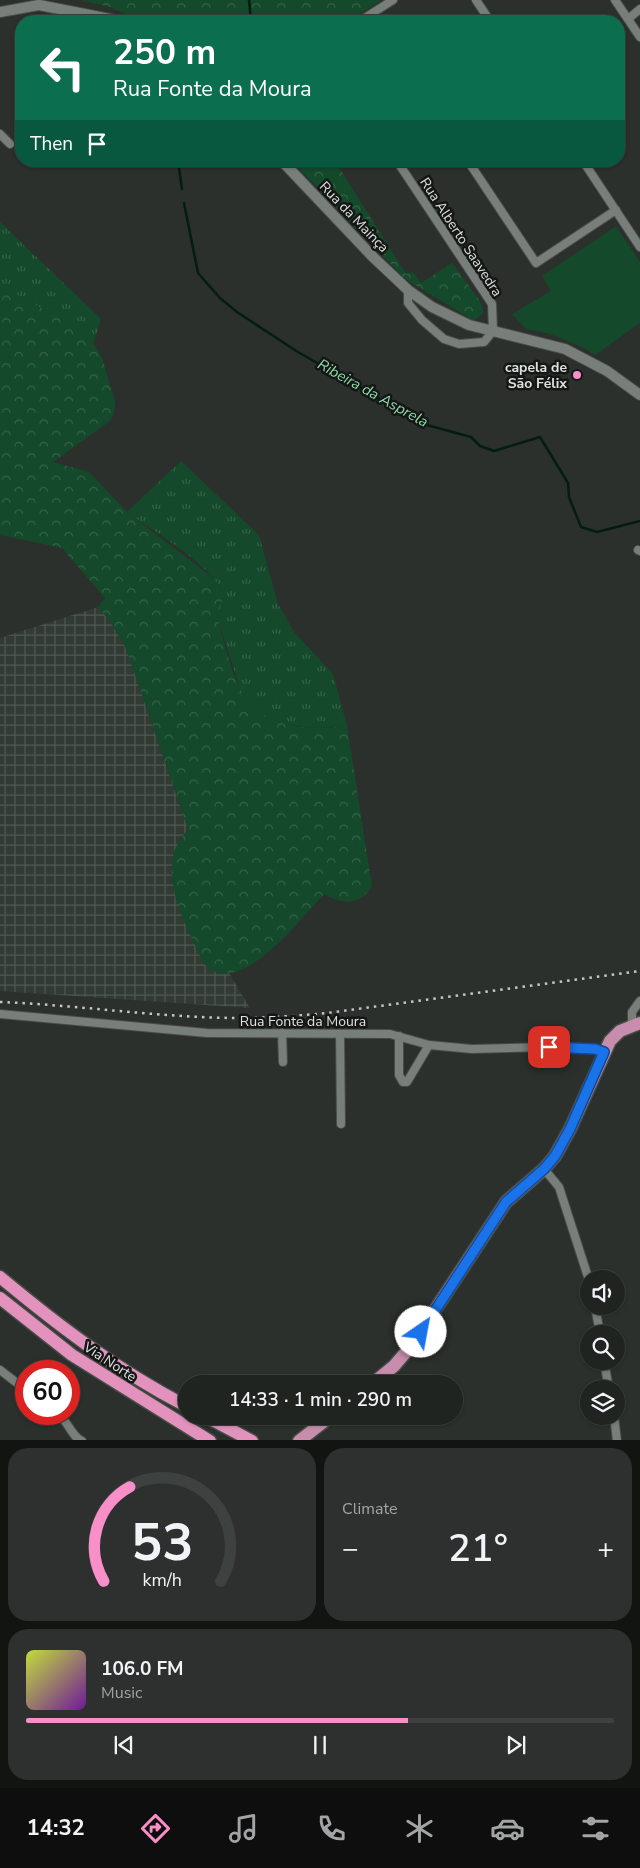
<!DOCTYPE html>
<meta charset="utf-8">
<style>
body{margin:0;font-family:"Nunito Sans",sans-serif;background:#2d302e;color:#f1f3f6;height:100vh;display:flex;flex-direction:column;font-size:19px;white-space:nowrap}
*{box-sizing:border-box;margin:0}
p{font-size:16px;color:#a2a4a5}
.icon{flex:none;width:28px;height:28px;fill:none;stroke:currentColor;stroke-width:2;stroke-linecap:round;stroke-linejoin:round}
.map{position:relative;height:1440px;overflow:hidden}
.sheet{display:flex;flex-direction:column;gap:8px;padding:8px;background:#121412;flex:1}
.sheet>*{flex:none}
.top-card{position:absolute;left:15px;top:15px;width:610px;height:152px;border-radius:20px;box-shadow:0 1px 4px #0004,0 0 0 1px #3d413f;background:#0b6e4f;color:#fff;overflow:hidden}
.controls{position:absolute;left:580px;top:1270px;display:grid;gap:10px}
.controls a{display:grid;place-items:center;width:45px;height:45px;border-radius:50%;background:#202421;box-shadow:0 1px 4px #0004,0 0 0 1px #3d413f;font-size:25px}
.speed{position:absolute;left:15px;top:1360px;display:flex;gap:10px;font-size:25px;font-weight:700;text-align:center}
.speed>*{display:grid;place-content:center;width:65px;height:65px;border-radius:50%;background:#202421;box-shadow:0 1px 4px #0004,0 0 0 1px #3d413f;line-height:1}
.speed .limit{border:8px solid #d22;background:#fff;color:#111}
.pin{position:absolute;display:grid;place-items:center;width:42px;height:42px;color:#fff;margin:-21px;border-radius:10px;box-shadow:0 2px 8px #0006}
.me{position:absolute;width:55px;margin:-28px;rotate:33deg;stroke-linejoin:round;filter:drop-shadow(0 0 4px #0008)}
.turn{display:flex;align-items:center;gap:18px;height:105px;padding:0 15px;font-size:22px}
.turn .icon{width:65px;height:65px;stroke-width:2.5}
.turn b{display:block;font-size:35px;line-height:42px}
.then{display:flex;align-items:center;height:48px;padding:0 15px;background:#0003;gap:10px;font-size:19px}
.big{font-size:38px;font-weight:600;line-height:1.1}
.sheet .tile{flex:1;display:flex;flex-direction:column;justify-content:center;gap:8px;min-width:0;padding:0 18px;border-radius:20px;background:#2d302e}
.sheet .dial{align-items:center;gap:0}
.dial svg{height:130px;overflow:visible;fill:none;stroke:#3d413f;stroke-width:7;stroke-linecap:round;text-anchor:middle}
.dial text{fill:#f1f3f6;stroke:none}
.song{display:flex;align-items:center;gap:15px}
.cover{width:60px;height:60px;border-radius:8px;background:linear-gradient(135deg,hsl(70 70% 55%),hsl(280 70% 35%))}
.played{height:5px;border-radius:2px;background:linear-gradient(90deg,#f98fc8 65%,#3d413f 65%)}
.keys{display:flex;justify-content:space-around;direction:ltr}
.heat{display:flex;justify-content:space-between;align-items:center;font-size:28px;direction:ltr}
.sheet .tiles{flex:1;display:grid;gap:8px;grid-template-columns:1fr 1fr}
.tile:last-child{grid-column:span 2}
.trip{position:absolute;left:178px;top:1375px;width:285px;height:50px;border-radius:25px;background:#202421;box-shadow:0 1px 4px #0004,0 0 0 1px #3d413f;font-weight:600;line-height:50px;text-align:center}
.menu{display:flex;height:80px;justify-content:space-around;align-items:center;background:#0d0e0d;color:#a2a4a5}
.menu .icon{width:35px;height:35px}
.menu .current{color:#f98fc8}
.menu b{font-size:22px;color:#f1f3f6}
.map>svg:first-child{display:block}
</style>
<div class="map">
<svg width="640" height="1441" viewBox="0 0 640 1441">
<defs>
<pattern id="industrial-grid" width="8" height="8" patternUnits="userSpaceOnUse" patternTransform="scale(1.25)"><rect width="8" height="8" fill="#313b34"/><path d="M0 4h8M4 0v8" fill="none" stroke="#4e5751"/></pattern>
<pattern id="grass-tufts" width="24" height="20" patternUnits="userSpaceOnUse" patternTransform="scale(1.25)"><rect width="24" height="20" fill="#14492b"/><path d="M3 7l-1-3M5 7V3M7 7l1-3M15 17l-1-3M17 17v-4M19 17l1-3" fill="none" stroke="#366349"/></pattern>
<pattern id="forest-crowns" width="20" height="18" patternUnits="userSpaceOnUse" patternTransform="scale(1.25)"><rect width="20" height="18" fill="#14492b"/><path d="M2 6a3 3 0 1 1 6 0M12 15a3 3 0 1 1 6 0" fill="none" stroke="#366349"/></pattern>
</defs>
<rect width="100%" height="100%" fill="#2b302c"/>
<!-- industrial -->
<polygon fill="url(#industrial-grid)" points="98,607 110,621 126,648 188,829 180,840 172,876 178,904 204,964 219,973 229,973 250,1008 0,991 0,638"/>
<!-- grass -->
<g fill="url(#grass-tufts)">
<polygon points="0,222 101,319 93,344 67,324 0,286"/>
<path d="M181,461L259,535L278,604L294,632L333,674L347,726L319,728L289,725L274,721L259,712L249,702L240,689L216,613L224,592C204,560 157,534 127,512Z"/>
</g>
<!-- forest -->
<g fill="url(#forest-crowns)">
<polygon points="81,0 381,0 349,21 142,21 110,7"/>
<polygon points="292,161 335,161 406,274 413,272 421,283 452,263 480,301 484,312 474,321 404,278"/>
<path d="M0,286C23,297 84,329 97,349C104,359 106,373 110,385C115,399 118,408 110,421L53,462L89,472L127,512L213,578L224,592V598L216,613C223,636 230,670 241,690C262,729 308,731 347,726L372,886C359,907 343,904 324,894C302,917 238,1002 204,964C189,932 166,892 173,856C175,846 183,837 188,829L126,648L110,621L98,607L105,598L62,548L0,535Z"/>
</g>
<!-- garden -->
<polygon fill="#14492b" points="616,226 640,262 640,323 595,355 582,347 550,334 526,329 512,314 551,291 542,276"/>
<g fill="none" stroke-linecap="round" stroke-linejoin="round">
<!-- stream -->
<g stroke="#031e0e" stroke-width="2.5">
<polyline points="249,0 251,21"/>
<polyline points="178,161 182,189"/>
<polyline points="184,203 198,273 220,298 237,312 298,352 423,424 471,437 480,446 494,451 540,437 568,483 569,497 581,527 597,532 640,521"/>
</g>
<defs>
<g id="minor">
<polyline points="476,0 490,21"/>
<polyline points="615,0 640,37"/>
<polyline points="74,11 77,21"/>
<polyline points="628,19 640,9"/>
<polyline points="360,21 393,0"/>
<polyline points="0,134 10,144"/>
<polyline points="224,161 241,161"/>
<polyline points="397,161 492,304 493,331 484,342 459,344 444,339 422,320 408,303 408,290"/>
<polyline points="468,161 536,263 616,210"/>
<polyline points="583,161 640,247"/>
<polyline points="638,550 640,551"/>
<polyline points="0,1014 207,1033 390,1034 429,1045 472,1049 549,1047 595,1049 604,1052"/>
<polyline points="632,1025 632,1012 640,1001"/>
<polyline points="282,1033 283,1062"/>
<polyline points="340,1034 341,1124"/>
<polyline points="399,1036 399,1075 403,1082 407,1082 429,1045"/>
<polyline points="544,1169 559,1187 589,1280"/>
<polyline points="595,1306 600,1334"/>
<polyline points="604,1361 609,1389"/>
<polyline points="0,1370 26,1390"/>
<path d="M58,1414C68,1421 71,1436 82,1441"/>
<polyline points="614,1416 617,1441"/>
</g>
<g id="tertiary">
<polyline points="0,12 39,5 120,21"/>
<polyline points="282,161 372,256 408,290 432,307 469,325 565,349 607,371 640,395"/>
</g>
<g id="primary">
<polyline points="372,1384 394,1366 412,1345 506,1202 544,1169 555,1156 570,1129 610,1041 620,1031 640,1023"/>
<polyline points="299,1441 331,1416"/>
</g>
<g id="trunk">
<path d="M0,1277C60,1327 117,1370 186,1406"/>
<polyline points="0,1298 72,1355 210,1441"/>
<polyline points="205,1416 252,1441"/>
</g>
</defs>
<!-- minor casing -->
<use href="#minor" stroke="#484c49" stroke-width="10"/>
<!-- tertiary casing -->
<use href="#tertiary" stroke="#484c49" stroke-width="12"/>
<!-- primary casing -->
<use href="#primary" stroke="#484c49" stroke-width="15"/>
<!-- trunk casing -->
<use href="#trunk" stroke="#484c49" stroke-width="15"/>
<!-- minor -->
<use href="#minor" stroke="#787e7a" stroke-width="8"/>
<!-- tertiary -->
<use href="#tertiary" stroke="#787e7a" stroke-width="10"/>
<!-- primary -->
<use href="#primary" stroke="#c88dac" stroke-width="12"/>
<!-- trunk -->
<use href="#trunk" stroke="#e292bd" stroke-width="12"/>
<!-- rail -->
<path stroke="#c5c9c6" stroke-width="2.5" stroke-dasharray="2.5 5" stroke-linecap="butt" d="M0,1002C77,1005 155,1017 232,1018C264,1018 296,1016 327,1013L640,971"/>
</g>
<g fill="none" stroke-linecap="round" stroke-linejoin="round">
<defs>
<polyline id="route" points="421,1332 506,1202 544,1169 555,1156 570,1129 604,1052 595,1049 549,1047"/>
</defs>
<!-- route casing -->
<use href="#route" stroke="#114b97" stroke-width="12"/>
<!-- route -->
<use href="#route" stroke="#1a73e8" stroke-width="9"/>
</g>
<!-- markers -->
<circle fill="#f98fc8" stroke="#151716" stroke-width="2" cx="577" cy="375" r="5"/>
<g text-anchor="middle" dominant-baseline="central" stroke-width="5" stroke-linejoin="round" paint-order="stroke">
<!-- street labels -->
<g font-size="14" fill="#dde0dd" stroke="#151716">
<text transform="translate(354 217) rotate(46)">Rua da Mainça</text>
<text transform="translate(461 237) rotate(57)">Rua Alberto Saavedra</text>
<text x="303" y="1021">Rua Fonte da Moura</text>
<text transform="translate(110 1362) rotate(33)">Via Norte</text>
</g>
<!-- poi labels -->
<g font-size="14" font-weight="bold" fill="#dde0dd" stroke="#151716" text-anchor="end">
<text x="567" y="367">capela de<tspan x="567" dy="16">São Félix</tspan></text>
</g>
<!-- water labels -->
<g font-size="15" font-style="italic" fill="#8ddca8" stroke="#151716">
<text transform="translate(373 393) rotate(29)">Ribeira da Asprela</text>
</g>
</g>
</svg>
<div class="controls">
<a><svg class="icon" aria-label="sound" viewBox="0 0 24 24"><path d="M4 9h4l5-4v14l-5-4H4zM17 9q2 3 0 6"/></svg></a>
<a><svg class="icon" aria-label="search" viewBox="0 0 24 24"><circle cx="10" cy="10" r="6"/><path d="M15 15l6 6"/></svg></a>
<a><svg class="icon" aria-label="layers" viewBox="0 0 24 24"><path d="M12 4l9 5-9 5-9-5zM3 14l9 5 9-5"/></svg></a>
</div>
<div class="speed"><div class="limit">60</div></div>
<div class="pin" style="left:549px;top:1047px;background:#d93025"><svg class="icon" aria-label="arrive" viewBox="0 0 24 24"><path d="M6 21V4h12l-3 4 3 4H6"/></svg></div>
<svg class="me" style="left:421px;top:1332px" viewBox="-20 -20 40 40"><circle r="19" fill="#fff"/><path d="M0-13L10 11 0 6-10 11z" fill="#1a73e8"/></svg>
<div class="trip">14:33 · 1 min · 290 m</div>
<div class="top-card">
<div class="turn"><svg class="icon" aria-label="left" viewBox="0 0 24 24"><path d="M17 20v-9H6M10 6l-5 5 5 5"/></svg><div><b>250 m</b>Rua Fonte da Moura</div></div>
<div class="then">Then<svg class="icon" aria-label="arrive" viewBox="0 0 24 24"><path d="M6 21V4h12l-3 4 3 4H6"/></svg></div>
</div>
</div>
<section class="sheet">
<div class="tiles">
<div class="tile dial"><svg viewBox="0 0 100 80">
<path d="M14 69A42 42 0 1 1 86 69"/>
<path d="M14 69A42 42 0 0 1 30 11" stroke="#f98fc8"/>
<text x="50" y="56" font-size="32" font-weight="700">53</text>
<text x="50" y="72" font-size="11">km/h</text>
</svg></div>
<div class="tile"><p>Climate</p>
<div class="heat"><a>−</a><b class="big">21°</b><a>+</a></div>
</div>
<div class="tile">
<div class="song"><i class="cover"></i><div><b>106.0 FM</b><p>Music</p></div></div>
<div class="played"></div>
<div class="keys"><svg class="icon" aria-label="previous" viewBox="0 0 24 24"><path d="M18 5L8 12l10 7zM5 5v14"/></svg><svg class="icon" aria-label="pause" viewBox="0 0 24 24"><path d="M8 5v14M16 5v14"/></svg><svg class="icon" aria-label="next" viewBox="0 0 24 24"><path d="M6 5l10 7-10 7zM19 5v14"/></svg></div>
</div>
</div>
</section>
<nav class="menu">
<b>14:32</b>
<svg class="icon current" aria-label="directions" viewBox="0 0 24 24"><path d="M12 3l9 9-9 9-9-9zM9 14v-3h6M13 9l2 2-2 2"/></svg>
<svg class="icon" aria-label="music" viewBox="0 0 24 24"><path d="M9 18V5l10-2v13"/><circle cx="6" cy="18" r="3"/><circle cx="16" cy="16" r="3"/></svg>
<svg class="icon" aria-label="phone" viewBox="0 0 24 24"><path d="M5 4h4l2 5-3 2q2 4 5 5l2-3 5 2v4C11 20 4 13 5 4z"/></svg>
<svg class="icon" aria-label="climate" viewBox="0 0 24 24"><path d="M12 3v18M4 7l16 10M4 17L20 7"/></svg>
<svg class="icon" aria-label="car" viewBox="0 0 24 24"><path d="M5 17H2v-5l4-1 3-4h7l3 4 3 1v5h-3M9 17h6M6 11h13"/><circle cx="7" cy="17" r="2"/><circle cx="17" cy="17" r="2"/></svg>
<svg class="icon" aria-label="filters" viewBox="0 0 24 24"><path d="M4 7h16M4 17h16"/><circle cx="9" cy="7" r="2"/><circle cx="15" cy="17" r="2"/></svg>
</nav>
